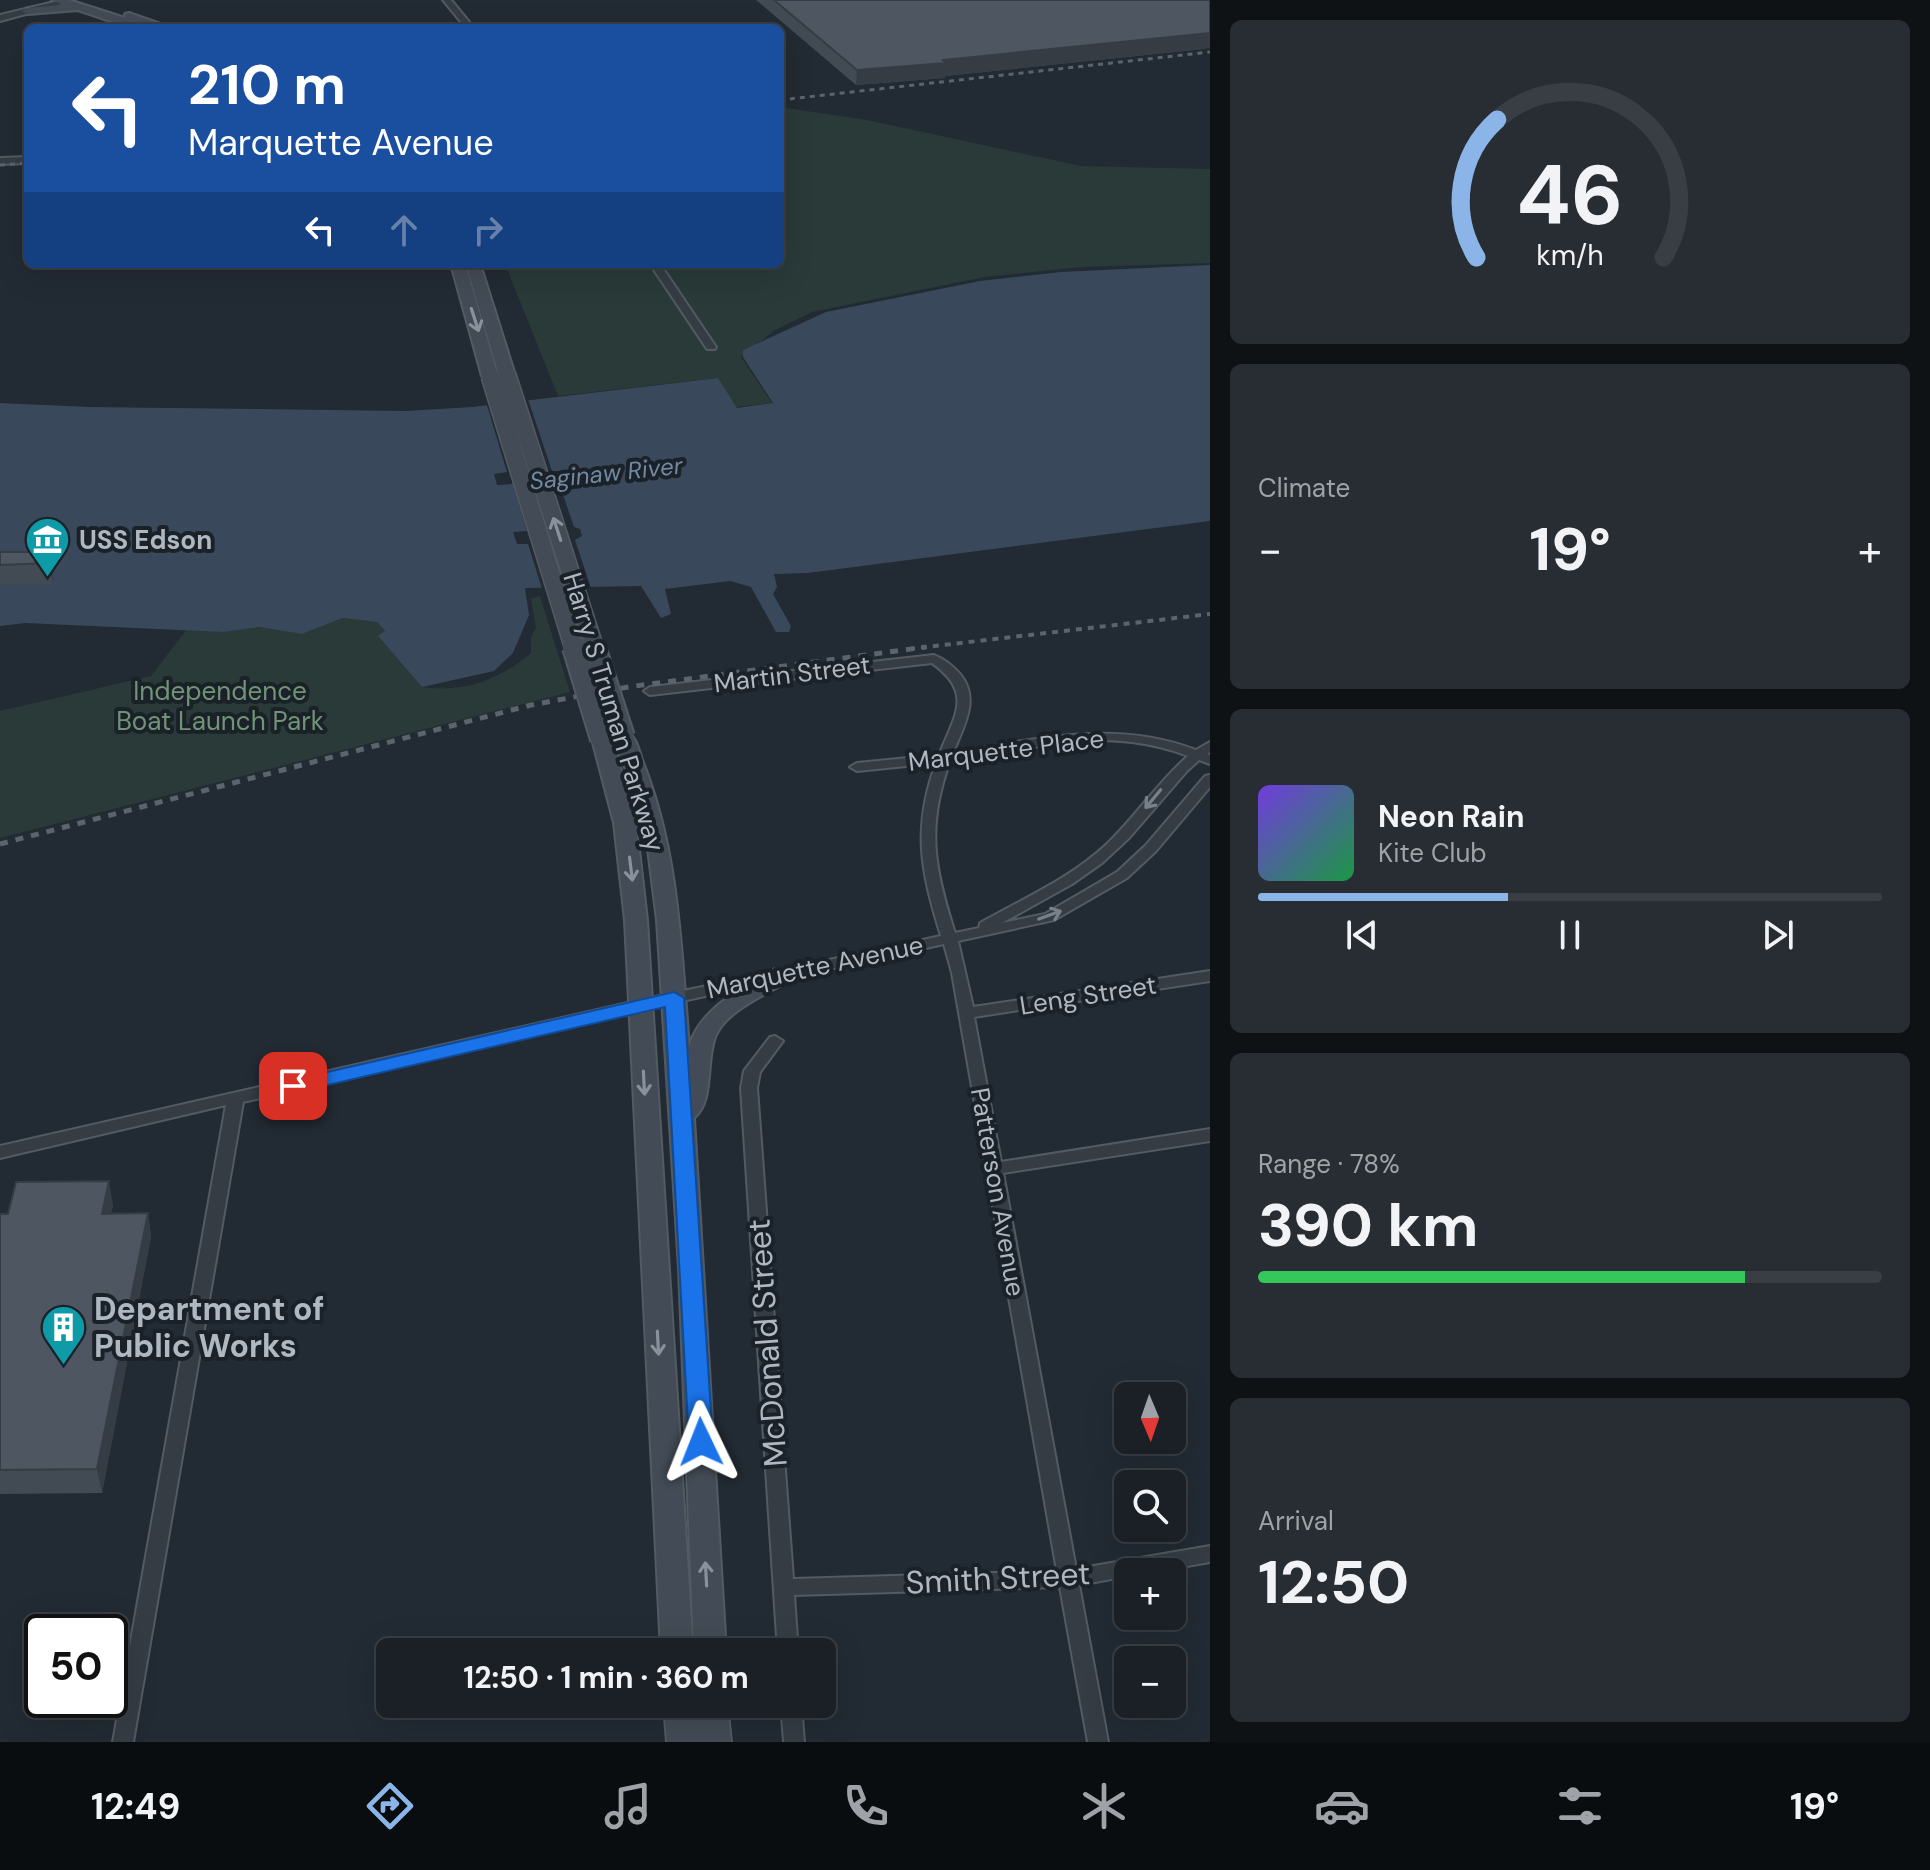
<!DOCTYPE html>
<meta charset="utf-8">
<style>
body{margin:0;font-family:"DM Sans",sans-serif;background:#272d32;color:#f1f3f6;height:100vh;display:flex;flex-direction:column;font-size:30px;white-space:nowrap}
*{box-sizing:border-box;margin:0}
p{font-size:26px;color:#9fa3a7}
.icon{flex:none;width:44px;height:44px;fill:none;stroke:currentColor;stroke-width:2;stroke-linecap:round;stroke-linejoin:round}
.map{position:relative;flex:1;overflow:hidden}
.details{display:flex;flex-direction:column;gap:20px;padding:20px;background:#0e1215;width:720px}
.details>*{flex:none}
.guide{position:absolute;left:24px;top:24px;width:760px;height:244px;border-radius:12px;box-shadow:0 8px 32px #0002,0 0 0 2px #383e43;background:#1a4fa0;color:#fff;overflow:hidden}
.needle{width:52px;rotate:178deg}
.controls{position:absolute;left:1114px;top:1382px;display:grid;gap:16px}
.controls a{display:grid;place-items:center;width:72px;height:72px;border-radius:12px;background:#1a2026;box-shadow:0 8px 32px #0002,0 0 0 2px #383e43;font-size:40px}
.speed{position:absolute;left:24px;top:1614px;display:flex;gap:16px;font-size:40px;font-weight:700;text-align:center}
.speed>*{display:grid;place-content:center;width:104px;height:104px;border-radius:50%;background:#1a2026;box-shadow:0 8px 32px #0002,0 0 0 2px #383e43;line-height:1}
.speed .limit{border:4px solid #111;border-radius:12px;background:#fff;color:#111}
.pin{position:absolute;display:grid;place-items:center;width:68px;height:68px;color:#fff;margin:-34px;border-radius:16px;box-shadow:0 4px 12px #0006}
.me{position:absolute;width:88px;margin:-44px;rotate:358deg;stroke-linejoin:round;filter:drop-shadow(0 0 6px #0008)}
.turn{display:flex;align-items:center;gap:28px;height:168px;padding:0 32px;font-size:36px}
.turn .icon{width:104px;height:104px;stroke-width:2.5}
.turn b{display:block;font-size:56px;line-height:68px}
.lanes{display:flex;align-items:center;height:76px;padding:0 32px;background:#0003;justify-content:center;gap:40px;direction:ltr}
.lanes .off{opacity:.35}
.big{font-size:60px;font-weight:700;line-height:1.1}
.details .tile{flex:1;display:flex;flex-direction:column;justify-content:center;gap:12px;min-width:0;padding:0 28px;border-radius:12px;background:#272d32}
.details .dial{align-items:center;gap:0}
.dial svg{height:208px;overflow:visible;fill:none;stroke:#383e43;stroke-width:7;stroke-linecap:round;text-anchor:middle}
.dial text{fill:#f1f3f6;stroke:none}
.song{display:flex;align-items:center;gap:24px}
.cover{width:96px;height:96px;border-radius:12px;background:linear-gradient(135deg,hsl(260 70% 55%),hsl(140 70% 35%))}
.played{height:8px;border-radius:4px;background:linear-gradient(90deg,#8bb5e9 40%,#383e43 40%)}
.keys{display:flex;justify-content:space-around;direction:ltr}
.heat{display:flex;justify-content:space-between;align-items:center;font-size:44px;direction:ltr}
.charge{height:12px;border-radius:6px;background:linear-gradient(90deg,#34c759 78%,#383e43 0)}
.trip{position:absolute;left:376px;top:1638px;width:460px;height:80px;border-radius:12px;background:#1a2026;box-shadow:0 8px 32px #0002,0 0 0 2px #383e43;font-weight:700;line-height:80px;text-align:center}
.tab-bar{display:flex;height:128px;justify-content:space-around;align-items:center;background:#0a0d0f;color:#9fa3a7}
.tab-bar .icon{width:56px;height:56px}
.tab-bar .current{color:#8bb5e9}
.tab-bar b{font-size:36px;color:#f1f3f6}
main{display:flex;flex:1;min-height:0}
.map>svg:first-child{display:block}
</style>
<main>
<div class="map">
<svg width="1210" height="1742" viewBox="0 0 1210 1742">
<rect width="100%" height="100%" fill="#222a33"/>
<!-- green -->
<g fill="#293a39">
<polygon points="780,107 867,120 1081,166 1210,169 1210,263 1082,267 985,277 812,312 775,330 741,357 772,403 736,407 717,378 558,396 505,264 780,264"/>
<path d="M540,596L570,692L0,838V711L151,676L187,629L224,632L259,627L302,634L343,618L377,622L385,631L379,637L422,687C464,693 499,680 531,653V638L536,628L531,599Z"/>
</g>
<!-- water -->
<polygon fill="#39495b" points="1210,265 1210,521 808,573 774,574 777,587 773,594 791,626 789,632 776,632 751,587 730,581 665,589 671,614 661,618 641,586 525,588 529,615 513,653 494,671 422,687 378,636 385,631 377,622 343,618 302,634 259,627 224,632 25,623 0,626 0,403 89,407 406,411 472,407 718,378 737,408 773,403 743,357 743,350 826,312 980,281 1061,272"/>
<!-- pier -->
<polygon fill="#222a33" points="527,396 552,471 560,471 562,476 558,480 574,527 580,529 582,536 575,540 592,591 543,592 528,544 517,544 513,532 527,531 513,484 497,485 494,474 507,472 486,402"/>
<g fill="none" stroke-linecap="round" stroke-linejoin="round">
<defs>
<g id="minor">
<polygon points="443,0 451,0 474,28 466,28"/>
<polygon points="28,157 28,163 0,164 0,158"/>
<polygon points="650,264 660,264 716,347 715,349 707,349"/>
<path d="M934,655C944,659 953,666 960,674C981,699 963,727 953,753C1035,739 1115,719 1196,750L1210,742V752L1207,754L1210,755V764L1199,760L1187,771L1129,838L1102,863L1072,884L1002,923L1045,914L1117,872L1146,845L1205,776L1210,775V787L1156,851L1127,878L1054,920L958,941L973,1007L1210,971V981L974,1017L1001,1162L1210,1129V1141L1003,1173L1076,1569L1210,1546V1562L1153,1572H1128V1576L1079,1585L1108,1742H1088L1060,1587L794,1595L798,1652H778L741,1088L744,1071L770,1037L775,1036L783,1041L760,1072L757,1088L793,1579L1057,1571L952,973L944,944L641,1010L243,1102L133,1742H113L226,1105L0,1158V1146L641,1000L941,936C921,871 912,829 936,763L857,771L850,767L857,763L939,755C955,715 974,693 932,663L650,695L644,691L650,687ZM1077,740C1116,739 1152,742 1188,756C1158,782 1136,816 1107,844C1071,878 1023,899 980,923L979,928L955,933C934,868 926,827 950,761Z"/>
<polygon points="781,1704 801,1704 804,1742 784,1742"/>
</g>
<polygon id="tertiary" points="62,0 70,2 0,21 0,15"/>
<g id="secondary">
<polygon points="52,0 69,0 125,18 125,14 129,13 172,28 131,28 78,10 28,14 22,11 28,8 63,5"/>
<polygon points="451,264 465,264 498,376 496,379 484,379 482,376"/>
<polygon points="466,264 480,264 515,375 513,378 507,380 499,375"/>
<path d="M623,731C636,734 638,748 642,760C679,851 681,949 689,1046C702,1006 741,990 775,969H791L795,974L791,979C768,994 728,1009 716,1035C705,1059 715,1101 694,1118L726,1652H694L679,1268L657,920L648,849L632,785L613,737Z"/>
<polygon points="602,733 612,739 636,823 647,920 693,1652 661,1652 625,920 614,823 592,739"/>
<polygon points="664,1704 727,1704 731,1742 667,1742"/>
</g>
</defs>
<!-- minor casing -->
<use href="#minor" stroke="#525a62" stroke-width="4"/>
<!-- tertiary casing -->
<use href="#tertiary" stroke="#525a62" stroke-width="4"/>
<!-- secondary casing -->
<use href="#secondary" stroke="#525a62" stroke-width="4"/>
<!-- minor -->
<use href="#minor" fill="#353c44" fill-rule="evenodd"/>
<!-- tertiary -->
<use href="#tertiary" fill="#353c44" fill-rule="evenodd"/>
<!-- secondary -->
<use href="#secondary" fill="#434b56" fill-rule="evenodd"/>
<!-- rail-far2 -->
<g stroke="#5b636d" stroke-width="3" stroke-dasharray="5 5" stroke-linecap="butt">
<polyline points="780,100 1210,52"/>
<polyline points="0,165 28,163"/>
</g>
<!-- rail-far1 -->
<polyline stroke="#5b636d" stroke-width="4" stroke-dasharray="6 6" stroke-linecap="butt" points="909,649 1210,614"/>
<!-- rail -->
<polyline stroke="#5b636d" stroke-width="5" stroke-dasharray="8 8" stroke-linecap="butt" points="0,844 531,705 628,687 926,647"/>
<defs>
<g id="secondary-bridge-far1">
<polyline points="507,375 595,649"/>
<polyline points="490,376 574,649"/>
</g>
<g id="secondary-bridge">
<polyline points="574,647 602,739"/>
<polyline points="594,647 623,737"/>
</g>
</defs>
<!-- secondary-bridge-far1 casing -->
<use href="#secondary-bridge-far1" stroke="#525a62" stroke-width="20" stroke-linecap="butt"/>
<!-- secondary-bridge casing -->
<use href="#secondary-bridge" stroke="#525a62" stroke-width="26" stroke-linecap="butt"/>
<!-- secondary-bridge-far1 -->
<use href="#secondary-bridge-far1" stroke="#434b56" stroke-width="17"/>
<!-- secondary-bridge -->
<use href="#secondary-bridge" stroke="#434b56" stroke-width="22"/>
</g>
<!-- wall -->
<g fill="#424a53">
<polygon points="756,0 1210,0 1204,49 945,76 945,78 856,85"/>
<polygon points="0,552 49,552 53,573 53,584 0,585"/>
<polygon points="113,1205 111,1213 148,1213 151,1237 102,1493 0,1494 0,1214"/>
</g>
<!-- shaded-wall -->
<g fill="#363c44">
<polygon points="1210,33 1210,48 1204,49 945,76 945,78 856,85 857,70"/>
<polygon points="49,552 53,573 53,584 49,563"/>
<polygon points="109,1181 113,1205 106,1237 102,1214"/>
<polygon points="148,1213 151,1237 102,1493 97,1469"/>
</g>
<!-- building -->
<g fill="#4d5661" stroke="#363c44" stroke-width="2">
<polygon points="774,0 1210,0 1210,33 943,60 946,63 857,70"/>
<polygon points="0,552 49,552 49,563 0,565"/>
<polygon points="109,1181 102,1214 148,1213 97,1469 0,1470 0,1214 8,1214 16,1182"/>
</g>
<!-- one-way arrows -->
<defs><path id="oneway-shaft" d="M-6 0H5M1.5-3L5.5 0L1.5 3" fill="none" stroke-width="1.6" stroke-linecap="round" stroke-linejoin="round" transform="scale(2)"/></defs>
<g stroke="#89919c">
<use href="#oneway-shaft" transform="translate(475 320) rotate(72)"/>
<use href="#oneway-shaft" transform="translate(557 529) rotate(-108)"/>
<use href="#oneway-shaft" transform="translate(631 869) rotate(83)"/>
<use href="#oneway-shaft" transform="translate(644 1083) rotate(87)"/>
<use href="#oneway-shaft" transform="translate(658 1343) rotate(87)"/>
<use href="#oneway-shaft" transform="translate(706 1574) rotate(-93)"/>
</g>
<g stroke="#788089">
<use href="#oneway-shaft" transform="translate(1153 799) rotate(130)"/>
<use href="#oneway-shaft" transform="translate(1050 915) rotate(-20)"/>
</g>
<!-- route -->
<polygon fill="#1a73e8" stroke="#114b97" stroke-width="2" points="674,992 684,998 713,1442 709,1449 701,1451 693,1449 689,1442 665,1007 293,1093 282,1086 293,1080"/>
<!-- icons -->
<defs>
<symbol id="museum-pin" viewBox="-11 -11 22 30"><path d="M0 17L-7.5 6A9.5 9.5 0 1 1 7.5 6Z" fill="#0f9aa8" stroke="#1a2128"/><path d="M0-6L6-3V-2H-6V-3ZM-5-1h2V3h-2ZM-1-1h2V3h-2ZM3-1h2V3H3ZM-6 4H6V6H-6Z" fill="#fff"/></symbol>
<symbol id="building-pin" viewBox="-11 -11 22 30"><path d="M0 17L-7.5 6A9.5 9.5 0 1 1 7.5 6Z" fill="#0f9aa8" stroke="#1a2128"/><path d="M-4-6H4V6H1V3H-1V6H-4ZM-2.5-4.3h1.7v1.8h-1.7ZM.8-4.3h1.7v1.8H.8ZM-2.5-1h1.7V.8h-1.7ZM.8-1h1.7V.8H.8Z" fill="#fff"/></symbol>
</defs>
<g fill-rule="evenodd">
<use href="#museum-pin" x="22" y="514" width="51" height="69"/>
<use href="#building-pin" x="38" y="1302" width="51" height="69"/>
</g>
<g text-anchor="middle" dominant-baseline="central" stroke-width="8" stroke-linejoin="round" paint-order="stroke">
<!-- far-water labels -->
<g font-size="24" font-style="italic" fill="#7389a1" stroke="#1a2128">
<text transform="translate(606 473) rotate(-6)">Saginaw River</text>
</g>
<!-- poi labels -->
<g font-size="26" font-weight="bold" fill="#afb7c1" stroke="#1a2128" text-anchor="start">
<text x="79" y="540">USS Edson</text>
</g>
<!-- street labels -->
<g font-size="26" fill="#afb7c1" stroke="#1a2128">
<text transform="translate(792 674) rotate(-7)">Martin Street</text>
<text transform="translate(614 712) rotate(73)">Harry S Truman Parkway</text>
<text transform="translate(1006 750) rotate(-7)">Marquette Place</text>
<text transform="translate(815 967) rotate(-12)">Marquette Avenue</text>
<text transform="translate(1088 995) rotate(-9)">Leng Street</text>
<text transform="translate(998 1192) rotate(80)">Patterson Avenue</text>
</g>
<!-- park labels -->
<g font-size="26" fill="#719477" stroke="#1a2128">
<text x="220" y="691">Independence<tspan x="220" dy="30">Boat Launch Park</tspan></text>
</g>
<!-- near-poi labels -->
<g font-size="32" font-weight="bold" fill="#afb7c1" stroke="#1a2128" text-anchor="start">
<text x="94" y="1309">Department of<tspan x="94" dy="37">Public Works</tspan></text>
</g>
<!-- near-street labels -->
<g font-size="32" fill="#afb7c1" stroke="#1a2128">
<text transform="translate(767 1343) rotate(-94)">McDonald Street</text>
<text transform="translate(998 1578) rotate(-3)">Smith Street</text>
</g>
</g>
</svg>
<div class="controls">
<a><svg class="needle" viewBox="-14 -14 28 28"><path d="M0-13l5 13h-10z" fill="#e53935"/><path d="M0 13l5-13h-10z" fill="#9fa3a7"/></svg></a>
<a><svg class="icon" aria-label="search" viewBox="0 0 24 24"><circle cx="10" cy="10" r="6"/><path d="M15 15l6 6"/></svg></a>
<a>+</a>
<a>−</a>
</div>
<div class="speed"><div class="limit">50</div></div>
<div class="pin" style="left:293px;top:1086px;background:#d93025"><svg class="icon" aria-label="arrive" viewBox="0 0 24 24"><path d="M6 21V4h12l-3 4 3 4H6"/></svg></div>
<svg class="me" style="left:701px;top:1442px" viewBox="-20 -20 40 40"><path d="M0-17L14 15 0 8-14 15z" fill="#1a73e8" stroke="#fff" stroke-width="4"/></svg>
<div class="trip">12:50 · 1 min · 360 m</div>
<div class="guide">
<div class="turn"><svg class="icon" aria-label="left" viewBox="0 0 24 24"><path d="M17 20v-9H6M10 6l-5 5 5 5"/></svg><div><b>210 m</b>Marquette Avenue</div></div>
<div class="lanes"><svg class="icon" aria-label="left" viewBox="0 0 24 24"><path d="M17 20v-9H6M10 6l-5 5 5 5"/></svg><svg class="icon off" aria-label="ahead" viewBox="0 0 24 24"><path d="M12 20V5M6 11l6-6 6 6"/></svg><svg class="icon off" aria-label="right" viewBox="0 0 24 24"><path d="M7 20v-9h11M14 6l5 5-5 5"/></svg></div>
</div>
</div>
<section class="details">
<div class="tile dial"><svg viewBox="0 0 100 80">
<path d="M14 69A42 42 0 1 1 86 69"/>
<path d="M14 69A42 42 0 0 1 22 16" stroke="#8bb5e9"/>
<text x="50" y="56" font-size="32" font-weight="700">46</text>
<text x="50" y="72" font-size="11">km/h</text>
</svg></div>
<div class="tile"><p>Climate</p>
<div class="heat"><a>−</a><b class="big">19°</b><a>+</a></div>
</div>
<div class="tile">
<div class="song"><i class="cover"></i><div><b>Neon Rain</b><p>Kite Club</p></div></div>
<div class="played"></div>
<div class="keys"><svg class="icon" aria-label="previous" viewBox="0 0 24 24"><path d="M18 5L8 12l10 7zM5 5v14"/></svg><svg class="icon" aria-label="pause" viewBox="0 0 24 24"><path d="M8 5v14M16 5v14"/></svg><svg class="icon" aria-label="next" viewBox="0 0 24 24"><path d="M6 5l10 7-10 7zM19 5v14"/></svg></div>
</div>
<div class="tile"><p>Range · 78%</p><b class="big">390 km</b><div class="charge"></div></div>
<div class="tile"><p>Arrival</p><b class="big">12:50</b></div>
</section>
</main>
<nav class="tab-bar">
<b>12:49</b>
<svg class="icon current" aria-label="directions" viewBox="0 0 24 24"><path d="M12 3l9 9-9 9-9-9zM9 14v-3h6M13 9l2 2-2 2"/></svg>
<svg class="icon" aria-label="music" viewBox="0 0 24 24"><path d="M9 18V5l10-2v13"/><circle cx="6" cy="18" r="3"/><circle cx="16" cy="16" r="3"/></svg>
<svg class="icon" aria-label="phone" viewBox="0 0 24 24"><path d="M5 4h4l2 5-3 2q2 4 5 5l2-3 5 2v4C11 20 4 13 5 4z"/></svg>
<svg class="icon" aria-label="climate" viewBox="0 0 24 24"><path d="M12 3v18M4 7l16 10M4 17L20 7"/></svg>
<svg class="icon" aria-label="car" viewBox="0 0 24 24"><path d="M5 17H2v-5l4-1 3-4h7l3 4 3 1v5h-3M9 17h6M6 11h13"/><circle cx="7" cy="17" r="2"/><circle cx="17" cy="17" r="2"/></svg>
<svg class="icon" aria-label="filters" viewBox="0 0 24 24"><path d="M4 7h16M4 17h16"/><circle cx="9" cy="7" r="2"/><circle cx="15" cy="17" r="2"/></svg>
<b>19°</b>
</nav>
